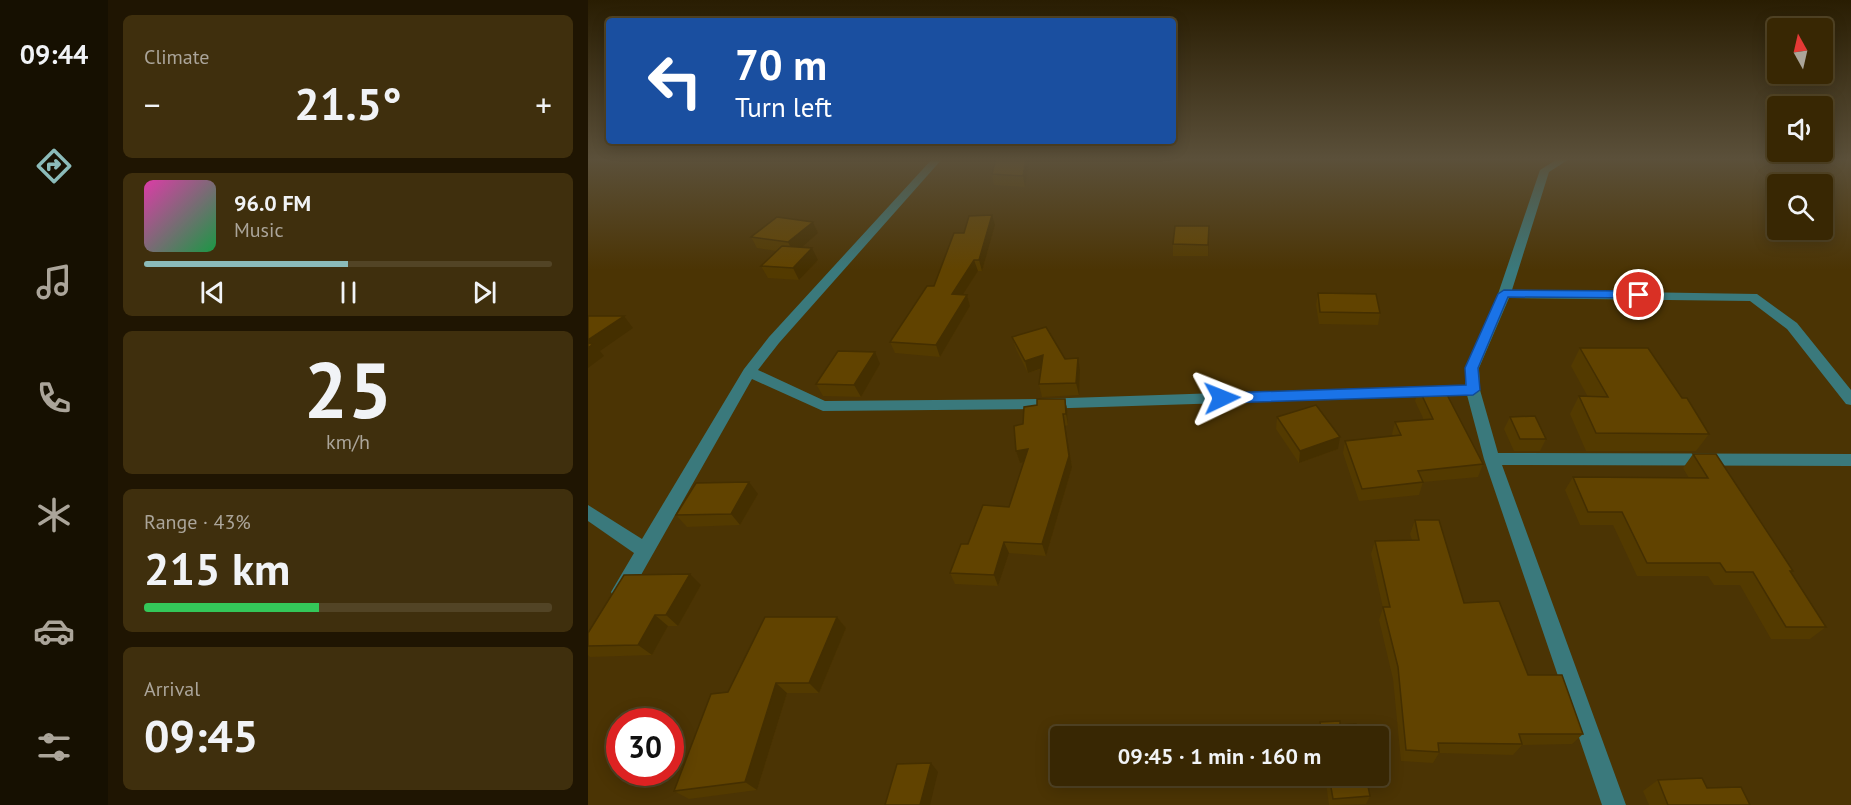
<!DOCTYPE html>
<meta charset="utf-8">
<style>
body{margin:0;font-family:"PT Sans",sans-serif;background:#3f2f0d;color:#f1f3f6;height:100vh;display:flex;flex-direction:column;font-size:22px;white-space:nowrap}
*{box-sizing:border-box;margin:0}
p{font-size:20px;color:#aba59a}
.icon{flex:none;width:33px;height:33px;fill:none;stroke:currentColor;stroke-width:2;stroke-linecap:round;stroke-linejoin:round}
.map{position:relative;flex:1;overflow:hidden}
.details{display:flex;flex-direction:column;gap:15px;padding:15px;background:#1f1502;width:480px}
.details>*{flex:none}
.guide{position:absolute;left:18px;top:18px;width:570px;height:126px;border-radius:6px;box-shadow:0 3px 15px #0003,0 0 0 2px #524425;background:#1a4fa0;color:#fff;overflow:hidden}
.needle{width:39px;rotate:352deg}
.fabs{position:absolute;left:1179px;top:18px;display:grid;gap:12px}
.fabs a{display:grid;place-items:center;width:66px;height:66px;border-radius:6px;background:#382703;box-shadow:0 3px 15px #0003,0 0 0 2px #524425;font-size:30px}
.speed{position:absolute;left:18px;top:708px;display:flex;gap:12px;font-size:30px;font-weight:700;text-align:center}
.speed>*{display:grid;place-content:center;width:78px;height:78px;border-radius:50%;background:#382703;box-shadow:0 3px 15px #0003,0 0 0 2px #524425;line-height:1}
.speed .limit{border:9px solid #d22;background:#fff;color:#111}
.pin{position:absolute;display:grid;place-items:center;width:51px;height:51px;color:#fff;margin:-26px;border:3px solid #fff;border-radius:50%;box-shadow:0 2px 6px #0007}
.me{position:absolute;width:66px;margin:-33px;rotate:88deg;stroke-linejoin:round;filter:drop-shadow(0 0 4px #0008)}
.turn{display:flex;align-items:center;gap:21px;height:126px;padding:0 30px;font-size:27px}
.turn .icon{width:78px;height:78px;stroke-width:2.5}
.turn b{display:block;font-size:42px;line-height:51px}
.big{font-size:45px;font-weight:600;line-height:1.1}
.details .tile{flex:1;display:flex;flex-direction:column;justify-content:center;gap:9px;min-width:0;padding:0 21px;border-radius:9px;background:#3f2f0d}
.details .dial{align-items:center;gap:0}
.dial b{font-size:78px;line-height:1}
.song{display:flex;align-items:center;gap:18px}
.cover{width:72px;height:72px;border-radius:9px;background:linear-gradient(135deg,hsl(320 70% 55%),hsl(140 70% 35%))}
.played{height:6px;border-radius:3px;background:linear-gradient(90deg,#8bbbb9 50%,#524425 50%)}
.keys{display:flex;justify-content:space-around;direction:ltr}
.heat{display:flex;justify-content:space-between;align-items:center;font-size:33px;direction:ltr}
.charge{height:9px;border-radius:4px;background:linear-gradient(90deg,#34c759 43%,#524425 0)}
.trip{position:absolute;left:462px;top:726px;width:339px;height:60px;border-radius:6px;background:#382703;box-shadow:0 3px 15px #0003,0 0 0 2px #524425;font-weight:600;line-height:60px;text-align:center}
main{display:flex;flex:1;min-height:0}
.tabs{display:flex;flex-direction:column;width:108px;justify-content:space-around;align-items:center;background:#161001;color:#aba59a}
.tabs .icon{width:42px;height:42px}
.tabs .active{color:#8bbbb9}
.tabs b{font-size:27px;color:#f1f3f6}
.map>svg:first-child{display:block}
</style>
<main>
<nav class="tabs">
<b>09:44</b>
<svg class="icon active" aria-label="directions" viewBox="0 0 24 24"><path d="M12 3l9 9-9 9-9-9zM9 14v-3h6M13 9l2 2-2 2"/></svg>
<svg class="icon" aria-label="music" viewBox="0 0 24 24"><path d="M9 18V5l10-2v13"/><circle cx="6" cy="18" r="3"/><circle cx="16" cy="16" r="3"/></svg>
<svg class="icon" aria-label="phone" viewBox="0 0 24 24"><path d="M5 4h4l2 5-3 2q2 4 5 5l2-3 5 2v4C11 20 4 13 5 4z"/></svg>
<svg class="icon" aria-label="climate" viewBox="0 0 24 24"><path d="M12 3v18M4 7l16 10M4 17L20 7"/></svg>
<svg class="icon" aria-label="car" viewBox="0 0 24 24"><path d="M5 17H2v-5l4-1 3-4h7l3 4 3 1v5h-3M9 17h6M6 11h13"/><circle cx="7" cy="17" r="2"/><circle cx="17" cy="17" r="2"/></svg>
<svg class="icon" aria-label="filters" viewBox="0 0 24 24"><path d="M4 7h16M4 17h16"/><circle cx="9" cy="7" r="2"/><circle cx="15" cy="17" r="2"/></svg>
</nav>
<section class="details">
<div class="tile"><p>Climate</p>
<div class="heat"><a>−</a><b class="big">21.5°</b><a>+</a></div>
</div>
<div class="tile">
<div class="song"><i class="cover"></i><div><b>96.0 FM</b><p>Music</p></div></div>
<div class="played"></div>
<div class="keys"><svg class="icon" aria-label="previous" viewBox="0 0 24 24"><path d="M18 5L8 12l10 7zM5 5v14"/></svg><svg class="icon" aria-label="pause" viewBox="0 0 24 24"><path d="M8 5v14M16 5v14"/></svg><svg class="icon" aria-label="next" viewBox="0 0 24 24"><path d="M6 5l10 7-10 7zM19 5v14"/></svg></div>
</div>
<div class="tile dial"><b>25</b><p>km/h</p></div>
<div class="tile"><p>Range · 43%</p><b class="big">215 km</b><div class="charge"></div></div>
<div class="tile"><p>Arrival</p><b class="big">09:45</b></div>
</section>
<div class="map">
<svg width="1263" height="805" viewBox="0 0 1263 805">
<rect width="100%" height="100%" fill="#4b3404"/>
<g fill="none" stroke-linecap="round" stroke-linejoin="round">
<!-- street -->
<polygon fill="#3a797c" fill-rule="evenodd" points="345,158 355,158 191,343 170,370 237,401 451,399 877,385 877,368 910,294 952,170 971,158 983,158 961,172 924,290 1169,294 1209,323 1263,390 1263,405 1258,404 1199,329 1162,301 921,298 891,368 892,390 910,453 1263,454 1263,466 914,465 1038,805 1014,805 896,459 879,395 451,409 235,411 164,379 40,598 33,601 26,598 23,592 46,553 0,521 0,505 54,539 156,369 181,337"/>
</g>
<!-- wall -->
<g fill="#533a00">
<polygon points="408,158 442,158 437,187 406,185 404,174"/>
<polygon points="225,222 230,233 213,247 230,260 211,280 180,278 173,266 189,251 169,248 163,237"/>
<polygon points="407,225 394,271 390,271 374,295 379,295 382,306 352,357 307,353 302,342 346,286"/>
<polygon points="621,238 620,256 585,256 585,244"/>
<polygon points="730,293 792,313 790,325 731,324 728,305"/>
<polygon points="424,337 477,359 490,358 492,370 491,395 454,397 451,384 453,369 440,373 428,349"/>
<polygon points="992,348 1094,398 1121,434 1108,451 998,451 982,414 991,396 1000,397 983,366"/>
<polygon points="292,364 273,397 235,396 228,384"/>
<polygon points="831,389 895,464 890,477 835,482 831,495 771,501 755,453 757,441 805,436 804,434 807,422 836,420 827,401"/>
<polygon points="477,399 479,410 480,425 477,426 484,467 458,556 421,553 410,586 367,584 362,573 380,544 421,507 436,462 432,463 428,451 435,424 449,405"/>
<polygon points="689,417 750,449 711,463 688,429"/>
<polygon points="922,417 958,439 952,451 926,451 916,429"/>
<polygon points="1105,454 1205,571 1203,573 1238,627 1222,639 1183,639 1152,585 1126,585 1120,576 1049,576 1025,525 992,525 977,490 985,477 1101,478 1095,468"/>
<polygon points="170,494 152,525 99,527 88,515"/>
<polygon points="827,520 876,603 940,675 995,734 984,744 934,745 925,755 851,753 845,763 813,761 805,679 791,620 795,608 783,554 787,541 824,540 822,534"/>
<polygon points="113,585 90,626 80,626 64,655 2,657 0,655 0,633"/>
<polygon points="249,617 258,628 231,693 199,693 169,790 101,799 86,791 140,692"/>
<polygon points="732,722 771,736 730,736 729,732"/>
<polygon points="737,776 778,776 782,796 778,804 741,805"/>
<polygon points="1070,780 1119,788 1162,805 1061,805 1055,791"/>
</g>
<!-- shaded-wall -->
<g fill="#442f00">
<polygon points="438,158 442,158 437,187 435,176"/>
<polygon points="404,215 407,225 394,271 391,260"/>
<polygon points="225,222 230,233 206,254 200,242"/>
<polygon points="621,226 621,238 620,256 620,245"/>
<polygon points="224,248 230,260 211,280 205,268"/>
<polygon points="386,260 390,271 368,305 364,294"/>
<polygon points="379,295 382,306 352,357 348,345"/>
<polygon points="36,316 45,328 12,351 16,356 0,368 0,340"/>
<polygon points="287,352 292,364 273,397 266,385"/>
<polygon points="455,355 457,367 440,373 437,361"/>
<polygon points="490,358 492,370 491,395 488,383"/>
<polygon points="477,399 479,410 480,425 478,414"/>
<polygon points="475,414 484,467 458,556 454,544"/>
<polygon points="752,437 750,449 711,463 712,451"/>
<polygon points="440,449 444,460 432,463 428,451"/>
<polygon points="161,482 170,494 152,525 143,514"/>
<polygon points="416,542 421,553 410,586 406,575"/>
<polygon points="102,574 113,585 90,626 78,615"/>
<polygon points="67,615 80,626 64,655 50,645"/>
<polygon points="249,617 258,628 231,693 221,683"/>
<polygon points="188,683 199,693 169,790 157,782"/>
<polygon points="343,763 350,772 342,805 332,805"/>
</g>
<!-- building -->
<g fill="#614300" stroke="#442f00" stroke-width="1.5">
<polygon points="408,158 438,158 435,176 404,174"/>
<polygon points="404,215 391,260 386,260 364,294 379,295 348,345 302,342 339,286 346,286 366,233 376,233 381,216"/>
<polygon points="189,217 225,222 200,242 163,237"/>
<polygon points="587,226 621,226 620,245 585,244"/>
<polygon points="194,246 224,248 205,268 173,266"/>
<polygon points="730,293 788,294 792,313 732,312"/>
<polygon points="0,316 36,316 0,340"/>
<polygon points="458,327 477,359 490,358 488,383 451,384 455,355 437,361 424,337"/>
<polygon points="0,343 5,344 0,348"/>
<polygon points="992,348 1060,348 1094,398 1099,398 1121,434 1008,433 991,396 1020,397"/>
<polygon points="250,351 287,352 266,385 228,384"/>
<polygon points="855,387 895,464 830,471 835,482 774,489 757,441 813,435 807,422 845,419 831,389"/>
<polygon points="449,399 477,399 478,414 475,414 481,456 454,544 416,542 406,575 362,573 373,544 380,544 395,505 421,507 440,449 428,451 426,426 435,424 436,407 449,405"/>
<polygon points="728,405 752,437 712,451 689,417"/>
<polygon points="947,416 958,439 932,439 922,417"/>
<polygon points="1105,454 1128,454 1205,571 1202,571 1238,627 1198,627 1165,572 1138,572 1132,563 1059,563 1034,512 1000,512 985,477 1120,478"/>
<polygon points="161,482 143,514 88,515 108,483"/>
<polygon points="827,520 851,520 876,603 911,601 940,675 974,675 995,734 931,734 934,744 850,743 851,752 818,750 810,667 795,607 802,607 787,541 831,540"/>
<polygon points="102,574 78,615 67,615 50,645 0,646 0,633 36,575"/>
<polygon points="177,617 249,617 221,683 188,683 157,782 86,791 123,694 140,692"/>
<polygon points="752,721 752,725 768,724 771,736 734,736 732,722"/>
<polygon points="343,763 332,805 297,805 309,764"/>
<polygon points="741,776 778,776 782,796 745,799"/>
<polygon points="1114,778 1119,788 1153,787 1162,805 1080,805 1070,780"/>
</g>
<!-- sky -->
<linearGradient id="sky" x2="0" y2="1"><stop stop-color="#291d02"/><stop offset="0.59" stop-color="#5b503a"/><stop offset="1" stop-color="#5b503a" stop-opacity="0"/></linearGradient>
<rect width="1263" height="270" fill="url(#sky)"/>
<!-- route -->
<polygon fill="#1a73e8" stroke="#114b97" stroke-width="1.5" points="916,290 1051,291 1057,295 1051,298 920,297 890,368 892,390 885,395 634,403 627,398 634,393 878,385 877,368 910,294"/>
</svg>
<div class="fabs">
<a><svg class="needle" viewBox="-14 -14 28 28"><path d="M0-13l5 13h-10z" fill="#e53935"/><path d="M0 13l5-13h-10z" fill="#aba59a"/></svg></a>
<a><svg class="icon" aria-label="sound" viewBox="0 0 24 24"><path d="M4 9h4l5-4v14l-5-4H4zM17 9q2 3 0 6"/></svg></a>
<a><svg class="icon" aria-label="search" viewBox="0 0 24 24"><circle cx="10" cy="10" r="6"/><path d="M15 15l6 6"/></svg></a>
</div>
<div class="speed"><div class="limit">30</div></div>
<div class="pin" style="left:1051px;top:295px;background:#d93025"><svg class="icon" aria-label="arrive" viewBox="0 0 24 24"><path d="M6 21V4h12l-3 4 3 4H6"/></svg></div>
<svg class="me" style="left:634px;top:398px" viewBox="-20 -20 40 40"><path d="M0-17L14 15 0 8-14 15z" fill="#1a73e8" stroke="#fff" stroke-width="4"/></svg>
<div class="trip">09:45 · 1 min · 160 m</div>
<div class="guide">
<div class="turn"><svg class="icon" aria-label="left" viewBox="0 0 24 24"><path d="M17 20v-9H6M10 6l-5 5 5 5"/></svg><div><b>70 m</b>Turn left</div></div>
</div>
</div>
</main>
